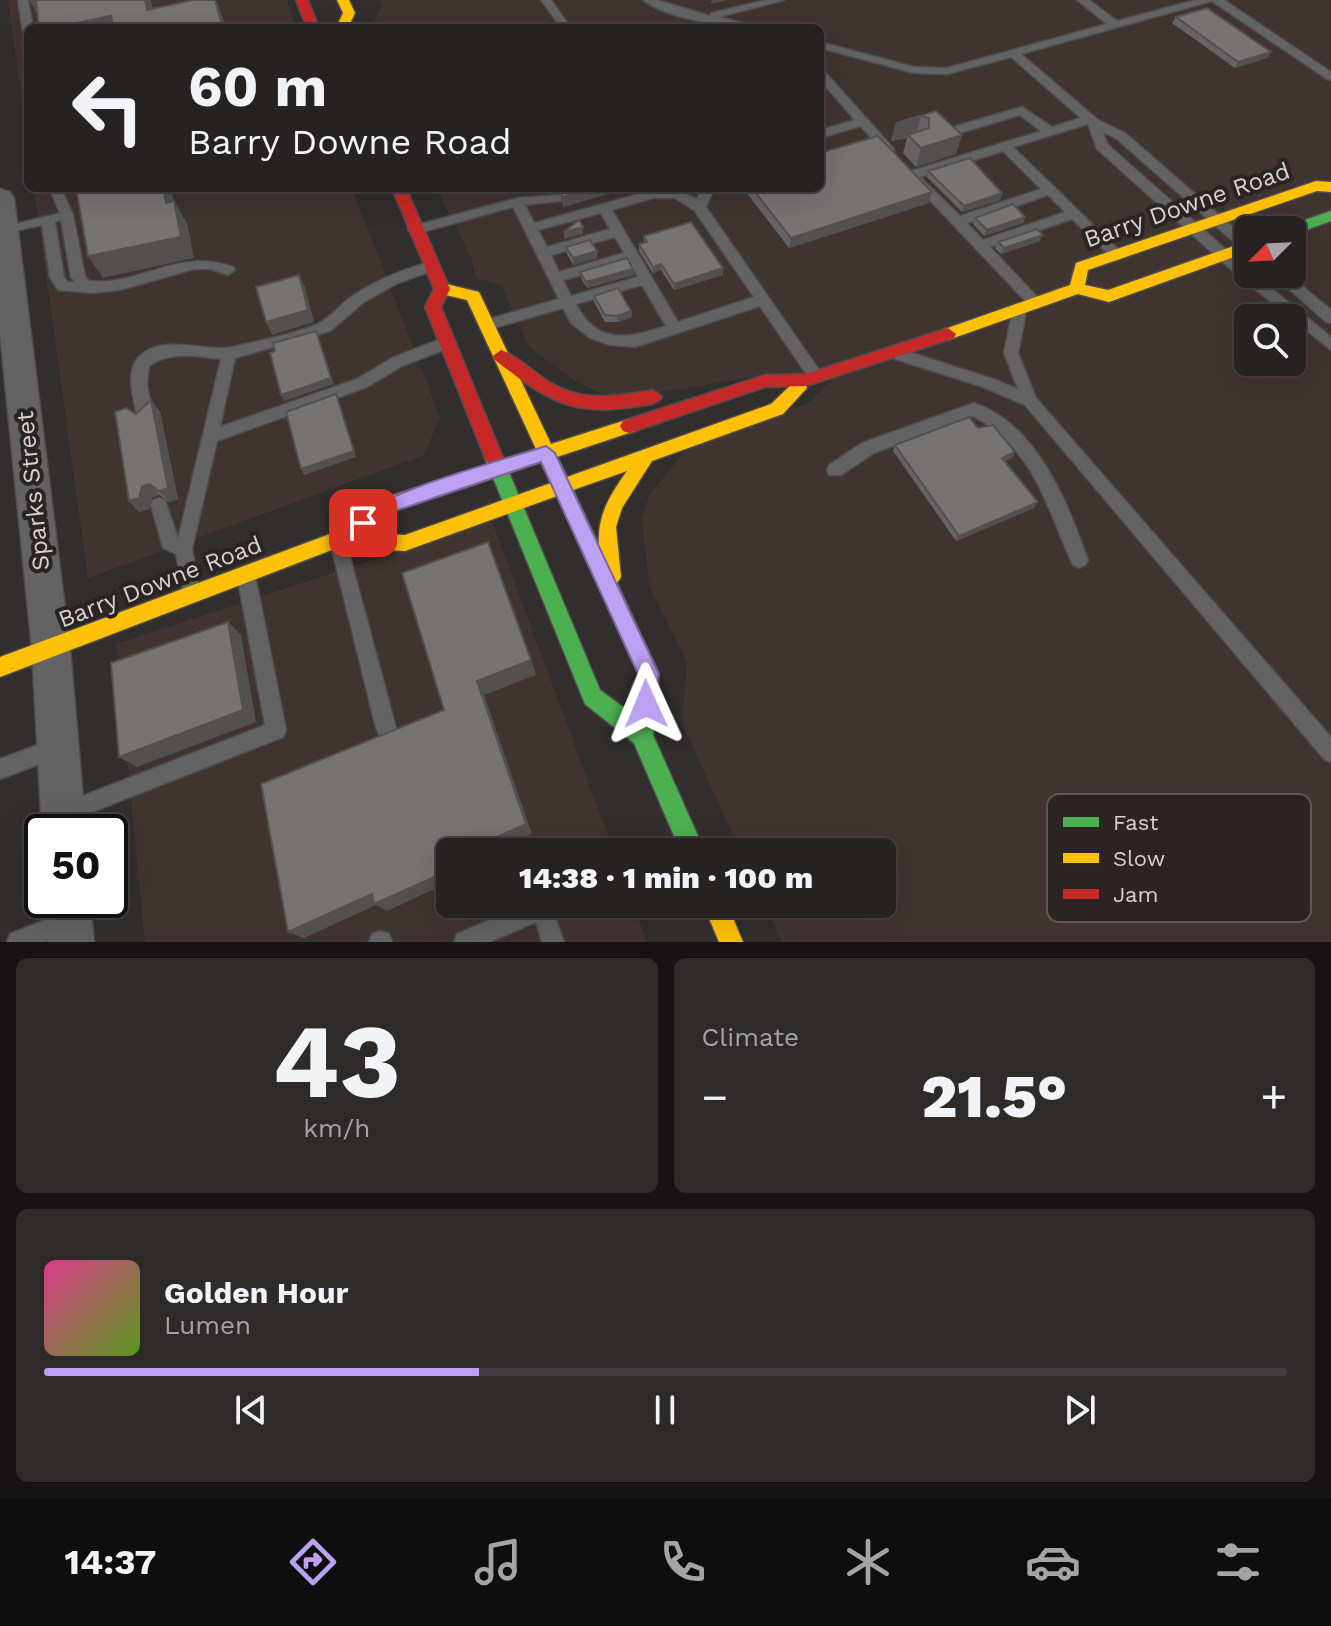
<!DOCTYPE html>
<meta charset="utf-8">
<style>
body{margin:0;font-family:"Work Sans",sans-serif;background:#2e2a2a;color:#f1f3f6;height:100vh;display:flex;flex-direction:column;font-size:30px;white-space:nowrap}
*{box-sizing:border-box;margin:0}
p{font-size:26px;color:#a4a4a5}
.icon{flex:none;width:44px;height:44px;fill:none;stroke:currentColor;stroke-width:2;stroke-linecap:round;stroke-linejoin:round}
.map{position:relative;height:942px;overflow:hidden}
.details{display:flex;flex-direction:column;gap:16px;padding:16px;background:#151313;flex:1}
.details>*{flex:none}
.hud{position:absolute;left:24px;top:24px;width:800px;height:168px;border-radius:12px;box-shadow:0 8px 32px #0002,0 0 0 2px #423f40;background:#262222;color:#f1f3f6;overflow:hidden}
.needle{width:52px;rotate:246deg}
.buttons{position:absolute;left:1234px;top:216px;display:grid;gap:16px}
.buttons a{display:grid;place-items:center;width:72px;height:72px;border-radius:12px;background:#262222;box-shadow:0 8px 32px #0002,0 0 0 2px #423f40;font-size:40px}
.speed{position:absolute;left:24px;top:814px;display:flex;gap:16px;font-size:40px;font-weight:700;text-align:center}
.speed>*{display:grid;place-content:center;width:104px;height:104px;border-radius:50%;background:#262222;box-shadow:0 8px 32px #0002,0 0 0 2px #423f40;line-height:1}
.speed .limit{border:4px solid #111;border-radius:12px;background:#fff;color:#111}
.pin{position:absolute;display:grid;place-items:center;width:68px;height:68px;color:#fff;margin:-34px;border-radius:16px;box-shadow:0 4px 12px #0006}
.me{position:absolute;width:88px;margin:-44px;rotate:359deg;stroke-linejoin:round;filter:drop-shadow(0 0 6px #0008)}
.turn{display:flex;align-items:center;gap:28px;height:168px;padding:0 32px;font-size:36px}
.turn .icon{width:104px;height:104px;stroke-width:2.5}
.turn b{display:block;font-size:56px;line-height:68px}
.big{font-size:60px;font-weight:800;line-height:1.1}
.details .widget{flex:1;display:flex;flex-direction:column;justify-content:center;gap:12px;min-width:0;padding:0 28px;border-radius:12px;background:#2e2a2a}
.details .dial{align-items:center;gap:0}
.dial b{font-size:104px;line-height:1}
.song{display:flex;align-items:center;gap:24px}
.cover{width:96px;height:96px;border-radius:12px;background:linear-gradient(135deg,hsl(330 70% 55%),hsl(90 70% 35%))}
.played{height:8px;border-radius:4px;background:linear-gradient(90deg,#bca0f2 35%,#423f40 35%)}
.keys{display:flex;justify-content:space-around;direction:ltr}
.heat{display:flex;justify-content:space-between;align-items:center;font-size:44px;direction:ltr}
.details .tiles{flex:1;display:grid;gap:16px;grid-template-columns:1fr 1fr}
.widget:last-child{grid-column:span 2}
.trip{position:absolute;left:436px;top:838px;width:460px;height:80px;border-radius:12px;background:#262222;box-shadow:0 8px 32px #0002,0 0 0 2px #423f40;font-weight:800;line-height:80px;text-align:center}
.tabs{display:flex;height:128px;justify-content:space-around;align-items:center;background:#0f0e0e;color:#a4a4a5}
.tabs .icon{width:56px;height:56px}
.tabs .selected{color:#bca0f2}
.tabs b{font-size:36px;color:#f1f3f6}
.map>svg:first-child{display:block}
</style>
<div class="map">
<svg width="1331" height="942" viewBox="0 0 1331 942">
<rect width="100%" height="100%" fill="#322e2e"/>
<!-- built -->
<g fill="#403431" fill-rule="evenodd">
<polygon points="8,0 287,0 296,28 28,28 28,145"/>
<path d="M380,0H1331V942H782L765,904H882V852H741L682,724L687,663L649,586L642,518L649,496L691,443L807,404L835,376L783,372L645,395L602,394L575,381L530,348L501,285L476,278L471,257L436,188H820V28H371L382,6ZM1248,230H1292V274H1248ZM1248,318H1292V362H1248Z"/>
<polygon points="34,188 352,188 440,417 424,455 88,578"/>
<polygon points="492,521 614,852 450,852 450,904 633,904 647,942 145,942 116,644"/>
</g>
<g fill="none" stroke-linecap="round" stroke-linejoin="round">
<defs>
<g id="lane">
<polygon points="18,0 28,0 33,28 28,28 28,35 23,32"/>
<polygon points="541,0 551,0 571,28 561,28"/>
<path d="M643,0H657L710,16L711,13L766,0H784L719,17L762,28C730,28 669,20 643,0Z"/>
<path d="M1077,0H1089L1117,21L1196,0H1224L1331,72V80L1327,79L1212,1L1021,54L1098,120L1125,133L1248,240V252L1243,250L1117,139L1103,132L1107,144L1248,269V274H1254L1331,337V350L1236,274L1097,149L1088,124L1013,147L1124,255L1117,260L1112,258L1072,219L990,247L1043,303L1036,308L1031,307L906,175L908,172L1041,131L1020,115L960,133L954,129L956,126L1022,107L1052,127L1081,118L1011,57L947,74L914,73L820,48V42L914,67L947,68L1107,24ZM1003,151L1041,189L960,216L920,177ZM1048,195L1065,212L983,240L967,223Z"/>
<polygon points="820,70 824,71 894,149 894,155 886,155 861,126 820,138 820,130 855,120 820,80"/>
<path d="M49,188H61L73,215L85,276L89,281C143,286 176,247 233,267L235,270L228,275L211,269H194L120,290L92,293L58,290L50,277L42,225L0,234V228L60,213ZM61,220L71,277L75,282H67L64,277L55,222Z"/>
<path d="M702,188H714L706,207L821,373L823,377L821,381H811L760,306L635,347L610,345L590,338L571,323L563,308L487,330L482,329L480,325L482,321L559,299L513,207L415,234L408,230L410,227L517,198L561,195V201L525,205L534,223L653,190L673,189L697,199ZM653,198H675L694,210L754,297L678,322L612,210ZM601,213L610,229L547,247L538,230ZM615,237L624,253L559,272L551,255ZM629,261L638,277L571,296L563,280ZM642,285L666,326C629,338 597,346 576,304Z"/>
<path d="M432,261L437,263V269L398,283L364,302L330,331L235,358L220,427L357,379L392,358L441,339H451L453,343L451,347L402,366L367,387L217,441L192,549L200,594L197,600L191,602L185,600L176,554L163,548L151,505L153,500L159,498L165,500L178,539L221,359C198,356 168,351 149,366L147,384L153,417L145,423L137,417C134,399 125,373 138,358C162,332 205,353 233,347C251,343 307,331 321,322C333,315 342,303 354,295C377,279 406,269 432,261Z"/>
<polygon points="1272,274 1288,274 1331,310 1331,323 1326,322"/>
<polygon points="1020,303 1027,308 1018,353 1036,398 1331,737 1331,762 1324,759 1025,405 983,387 895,359 893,355 900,349 993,379 1018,389 1004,353 1013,308"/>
<path d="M974,403C1038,425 1067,502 1088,560L1085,565L1079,568L1073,565C1046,507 1035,449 973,416L874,453L841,475H829L827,470L829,465L862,443Z"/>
<polygon points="338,535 344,537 346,542 396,728 393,735 386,737 379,735 376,728 330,542 332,537"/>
<polygon points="246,567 252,570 255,575 286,730 283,737 64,823 57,820 54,813 57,806 265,725 237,575 240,570"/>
<polygon points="56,738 63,741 66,748 63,755 0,779 0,759"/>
<polygon points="528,904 564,904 560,911 554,914 564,942 542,942 536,922 490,942 454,942 457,934"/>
<polygon points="65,912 73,915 76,923 73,931 45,942 7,942 10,934"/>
<polygon points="380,931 389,934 392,942 369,942 372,934"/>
</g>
<g id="street">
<polygon points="0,189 10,192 14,198 70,649 86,832 42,832 32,649 0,333"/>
<polygon points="46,900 90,900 94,942 48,942"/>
</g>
<g id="fast">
<polygon points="1331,211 1331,221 1292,235 1292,230 1285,230 1287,226"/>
<polygon points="494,451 500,453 503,458 600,690 634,715 639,674 608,607 611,601 618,598 625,601 659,674 653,735 705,852 681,852 634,743 585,704 485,458 488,453"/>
</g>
<g id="slow">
<polygon points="337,0 349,0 355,13 348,28 336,28 343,13"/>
<polygon points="1316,181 1331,182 1331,192 1317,191 1088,270 1085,285 1108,290 1248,241 1248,252 1109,302 1078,294 948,340 940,334 942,330 1070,285 1076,263"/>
<path d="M442,283L479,292L551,444L629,419L635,421L638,426L635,431L557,457L567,477L771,404L793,383H805L807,388L783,414L652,461L622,508L616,527L621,577L617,583L628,607L625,613L618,616L611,613L557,496L405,551L337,548L0,677V657L330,534L381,499L536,449L467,300L437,293L434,289L437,285ZM541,462L551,483L405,535L362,533L394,511ZM627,471C610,495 597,515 599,546L573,490Z"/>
<polygon points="703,904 727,904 743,942 719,942"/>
</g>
<g id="jam">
<polygon points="296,0 308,0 319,28 307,28"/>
<polygon points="392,188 406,188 450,289 441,307 503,458 500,463 488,463 485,458 425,307 434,289"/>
<polygon points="948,328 956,334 954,338 806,386 765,387 629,433 623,431 620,426 623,421 765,375 806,374"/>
<path d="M501,350C516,355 530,369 543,378C578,403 613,397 653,390L662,397C655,406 644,405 633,407C570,417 544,398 495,360L493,356Z"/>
</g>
</defs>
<!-- lane casing -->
<use href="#lane" stroke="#4f4c4c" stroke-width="3"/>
<!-- street casing -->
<use href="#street" stroke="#4f4c4c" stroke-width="3"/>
<!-- fast casing -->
<use href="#fast" stroke="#4f4c4c" stroke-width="3"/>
<!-- slow casing -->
<use href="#slow" stroke="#4f4c4c" stroke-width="3"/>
<!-- jam casing -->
<use href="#jam" stroke="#4f4c4c" stroke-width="3"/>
<!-- lane -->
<use href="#lane" fill="#646363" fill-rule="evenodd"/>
<!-- street -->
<use href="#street" fill="#646363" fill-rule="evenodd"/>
<!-- fast -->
<use href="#fast" fill="#4caf50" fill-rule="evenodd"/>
<!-- slow -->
<use href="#slow" fill="#ffc107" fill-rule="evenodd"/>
<!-- jam -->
<use href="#jam" fill="#c62828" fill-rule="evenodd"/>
</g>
<!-- wall -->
<g fill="#656363">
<polygon points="1176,17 1271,52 1267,58 1235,68 1172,23"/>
<polygon points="936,111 956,154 916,167 903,153 907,138 891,141 896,123"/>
<polygon points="928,171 1002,193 1000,200 962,212 927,177"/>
<polygon points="552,188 614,188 614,192 563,207 562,193 554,192"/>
<polygon points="743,188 820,188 929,203 789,248"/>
<polygon points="1025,217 1023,223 984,236 973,224 975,218"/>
<polygon points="644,236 723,268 723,275 674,290 661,270 653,273 639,251 639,244 644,243"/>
<polygon points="1040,241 1001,254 995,248 998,242"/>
<polygon points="566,247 597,258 573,265 567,254"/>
<polygon points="633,269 634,275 587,288 581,278 580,272"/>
<polygon points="594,296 631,311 632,317 618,322 605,322 594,302"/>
<polygon points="151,400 160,412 178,499 169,502 160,495 152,497 149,509 139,512 129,501"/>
<polygon points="978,428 1015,452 1012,458 1005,461 1034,508 956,541 893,451 895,445"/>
</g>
<!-- shaded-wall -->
<g fill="#535050">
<polygon points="29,0 42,0 48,10 37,13"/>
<polygon points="145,0 151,0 157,28 147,10"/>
<polygon points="216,0 223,18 226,28 223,28"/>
<polygon points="712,0 727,0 711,4"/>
<polygon points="111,16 117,28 52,28"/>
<polygon points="1271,52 1267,58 1235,68 1238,62"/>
<polygon points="921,116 916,135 908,135 907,138 891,141 896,123"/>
<polygon points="962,135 956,154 916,167 921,148"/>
<polygon points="163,188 171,188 178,225 166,203"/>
<polygon points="593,188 614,188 614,192 563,207 562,197"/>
<polygon points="932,192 929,203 789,248 791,238"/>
<polygon points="1002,193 1000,200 962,212 964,206"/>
<polygon points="174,201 187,223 194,258 103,278 88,256"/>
<polygon points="1025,217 1023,223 984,236 987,230"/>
<polygon points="583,227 583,234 564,239 564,232"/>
<polygon points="1043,235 1040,241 1001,254 1004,248"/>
<polygon points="597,251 597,258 573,265 573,258"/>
<polygon points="661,264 661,270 653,273 653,267"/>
<polygon points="723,268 723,275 674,290 674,284"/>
<polygon points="633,269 634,275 587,288 586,282"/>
<polygon points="299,275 305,287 314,322 272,335 266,322"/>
<polygon points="631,311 632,317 618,322 617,316"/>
<polygon points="316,331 334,384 284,401 281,395"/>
<polygon points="336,394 356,457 304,475 301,469"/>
<polygon points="151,400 160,412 178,499 169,502 159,491"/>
<polygon points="1015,452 1012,458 999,463 1002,458"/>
<polygon points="150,484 160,495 152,497 149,509 139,512 129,501 142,486"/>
<polygon points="1038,502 1034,508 956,541 959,536"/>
<polygon points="228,622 241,635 256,722 137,767 119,757"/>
<polygon points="531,660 536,675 484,695 532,834 493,852 481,852 479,845 477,681"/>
<polygon points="450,870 450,882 387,911 376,905 304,938 288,932 372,894"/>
</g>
<!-- building -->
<g fill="#767373" stroke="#535050" stroke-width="2">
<polygon points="36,0 145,0 147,10 193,0 215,0 223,28 113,28 111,16 52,28 39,28"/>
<polygon points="1207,8 1271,52 1238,62 1176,17"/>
<polygon points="936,111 962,135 921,148 908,135 929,128 929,118 921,116 896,123"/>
<polygon points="878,136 932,192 791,238 752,188 820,188 820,153"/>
<polygon points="970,158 1002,193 964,206 928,171"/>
<polygon points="76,188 163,188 166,203 174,201 181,237 88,256"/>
<polygon points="562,188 593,188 562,197"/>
<polygon points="1013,204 1025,217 987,230 975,218"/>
<polygon points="579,220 583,227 564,232"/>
<polygon points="691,222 723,268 674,284 661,264 653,267 639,244 647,242 644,236"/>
<polygon points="1037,229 1043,235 1004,248 998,242"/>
<polygon points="590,240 597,251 573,258 566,247"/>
<polygon points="627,258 633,269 586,282 580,272"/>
<polygon points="299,275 308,310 266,322 256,287"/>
<polygon points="618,288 631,311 617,316 605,315 594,296"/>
<polygon points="316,331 331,378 281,395 270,353 275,351 273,343"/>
<polygon points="336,394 354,451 301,469 286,412"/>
<polygon points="151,400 168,488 159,491 150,484 142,486 139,498 129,501 115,412 126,408 136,414"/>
<polygon points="969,417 978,428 993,425 1015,452 1002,458 1038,502 959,536 895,445"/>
<polygon points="488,542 531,660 477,681 526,824 479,845 481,852 450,852 450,870 374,904 372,894 288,932 261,784 444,710 402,573"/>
<polygon points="228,622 243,710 119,757 111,663"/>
</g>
<!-- route -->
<path fill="#bca0f2" stroke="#7a689d" stroke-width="2" d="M546,446L555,453L659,674L653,712L646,715L638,712L635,704L638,674L541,462L395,511L363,531L356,529L354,523C367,495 511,458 546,446Z"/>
<g text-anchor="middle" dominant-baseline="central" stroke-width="8" stroke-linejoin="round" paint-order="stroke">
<!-- street labels -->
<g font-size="24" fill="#d6d2d1" stroke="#2a2422">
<text transform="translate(1187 205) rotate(-19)">Barry Downe Road</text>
<text transform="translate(33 491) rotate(-96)">Sparks Street</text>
<text transform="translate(160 582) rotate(-21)">Barry Downe Road</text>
</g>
</g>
<!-- legend -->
<rect x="1047" y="794" width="264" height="128" rx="12" fill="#2a2422" stroke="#5e5857" stroke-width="2"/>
<rect x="1063" y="817" width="36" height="10" fill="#4caf50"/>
<rect x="1063" y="853" width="36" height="10" fill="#ffc107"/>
<rect x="1063" y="889" width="36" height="10" fill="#c62828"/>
<g font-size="22" fill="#d6d2d1">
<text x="1113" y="830">Fast</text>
<text x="1113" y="866">Slow</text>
<text x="1113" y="902">Jam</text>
</g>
</svg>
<div class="buttons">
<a><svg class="needle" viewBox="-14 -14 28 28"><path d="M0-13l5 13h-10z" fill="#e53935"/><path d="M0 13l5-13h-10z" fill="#a4a4a5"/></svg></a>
<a><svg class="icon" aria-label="search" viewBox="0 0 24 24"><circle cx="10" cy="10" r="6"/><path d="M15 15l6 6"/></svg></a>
</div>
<div class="speed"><div class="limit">50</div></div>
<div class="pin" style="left:363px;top:523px;background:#d93025"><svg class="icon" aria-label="arrive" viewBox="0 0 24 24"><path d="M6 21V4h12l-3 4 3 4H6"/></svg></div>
<svg class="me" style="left:646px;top:704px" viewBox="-20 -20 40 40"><path d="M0-17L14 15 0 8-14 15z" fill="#bca0f2" stroke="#fff" stroke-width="4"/></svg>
<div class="trip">14:38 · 1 min · 100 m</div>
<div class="hud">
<div class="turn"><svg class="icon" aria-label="left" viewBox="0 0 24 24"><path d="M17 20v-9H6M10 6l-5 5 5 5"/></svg><div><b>60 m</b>Barry Downe Road</div></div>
</div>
</div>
<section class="details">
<div class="tiles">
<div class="widget dial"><b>43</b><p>km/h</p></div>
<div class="widget"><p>Climate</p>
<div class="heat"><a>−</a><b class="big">21.5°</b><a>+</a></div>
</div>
<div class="widget">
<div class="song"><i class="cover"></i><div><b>Golden Hour</b><p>Lumen</p></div></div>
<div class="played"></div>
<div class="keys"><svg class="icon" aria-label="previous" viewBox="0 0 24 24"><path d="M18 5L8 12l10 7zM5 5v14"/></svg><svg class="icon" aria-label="pause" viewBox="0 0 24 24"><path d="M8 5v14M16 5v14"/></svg><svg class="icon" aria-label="next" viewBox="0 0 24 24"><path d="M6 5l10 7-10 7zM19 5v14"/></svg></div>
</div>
</div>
</section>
<nav class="tabs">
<b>14:37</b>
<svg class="icon selected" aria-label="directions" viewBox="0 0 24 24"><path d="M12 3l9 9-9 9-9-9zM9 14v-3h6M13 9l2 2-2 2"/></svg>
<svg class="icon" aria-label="music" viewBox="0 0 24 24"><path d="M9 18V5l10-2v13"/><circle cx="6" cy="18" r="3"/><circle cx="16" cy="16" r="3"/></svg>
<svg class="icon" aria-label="phone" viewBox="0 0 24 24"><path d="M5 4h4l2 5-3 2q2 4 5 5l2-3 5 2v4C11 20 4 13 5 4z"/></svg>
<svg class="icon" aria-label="climate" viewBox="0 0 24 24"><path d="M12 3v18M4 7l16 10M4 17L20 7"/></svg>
<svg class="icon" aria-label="car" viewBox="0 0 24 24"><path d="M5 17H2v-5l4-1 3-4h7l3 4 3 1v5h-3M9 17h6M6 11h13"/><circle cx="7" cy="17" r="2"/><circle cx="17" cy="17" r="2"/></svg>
<svg class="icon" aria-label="filters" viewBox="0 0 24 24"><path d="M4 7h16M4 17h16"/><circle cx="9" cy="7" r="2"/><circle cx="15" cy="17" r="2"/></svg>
</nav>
